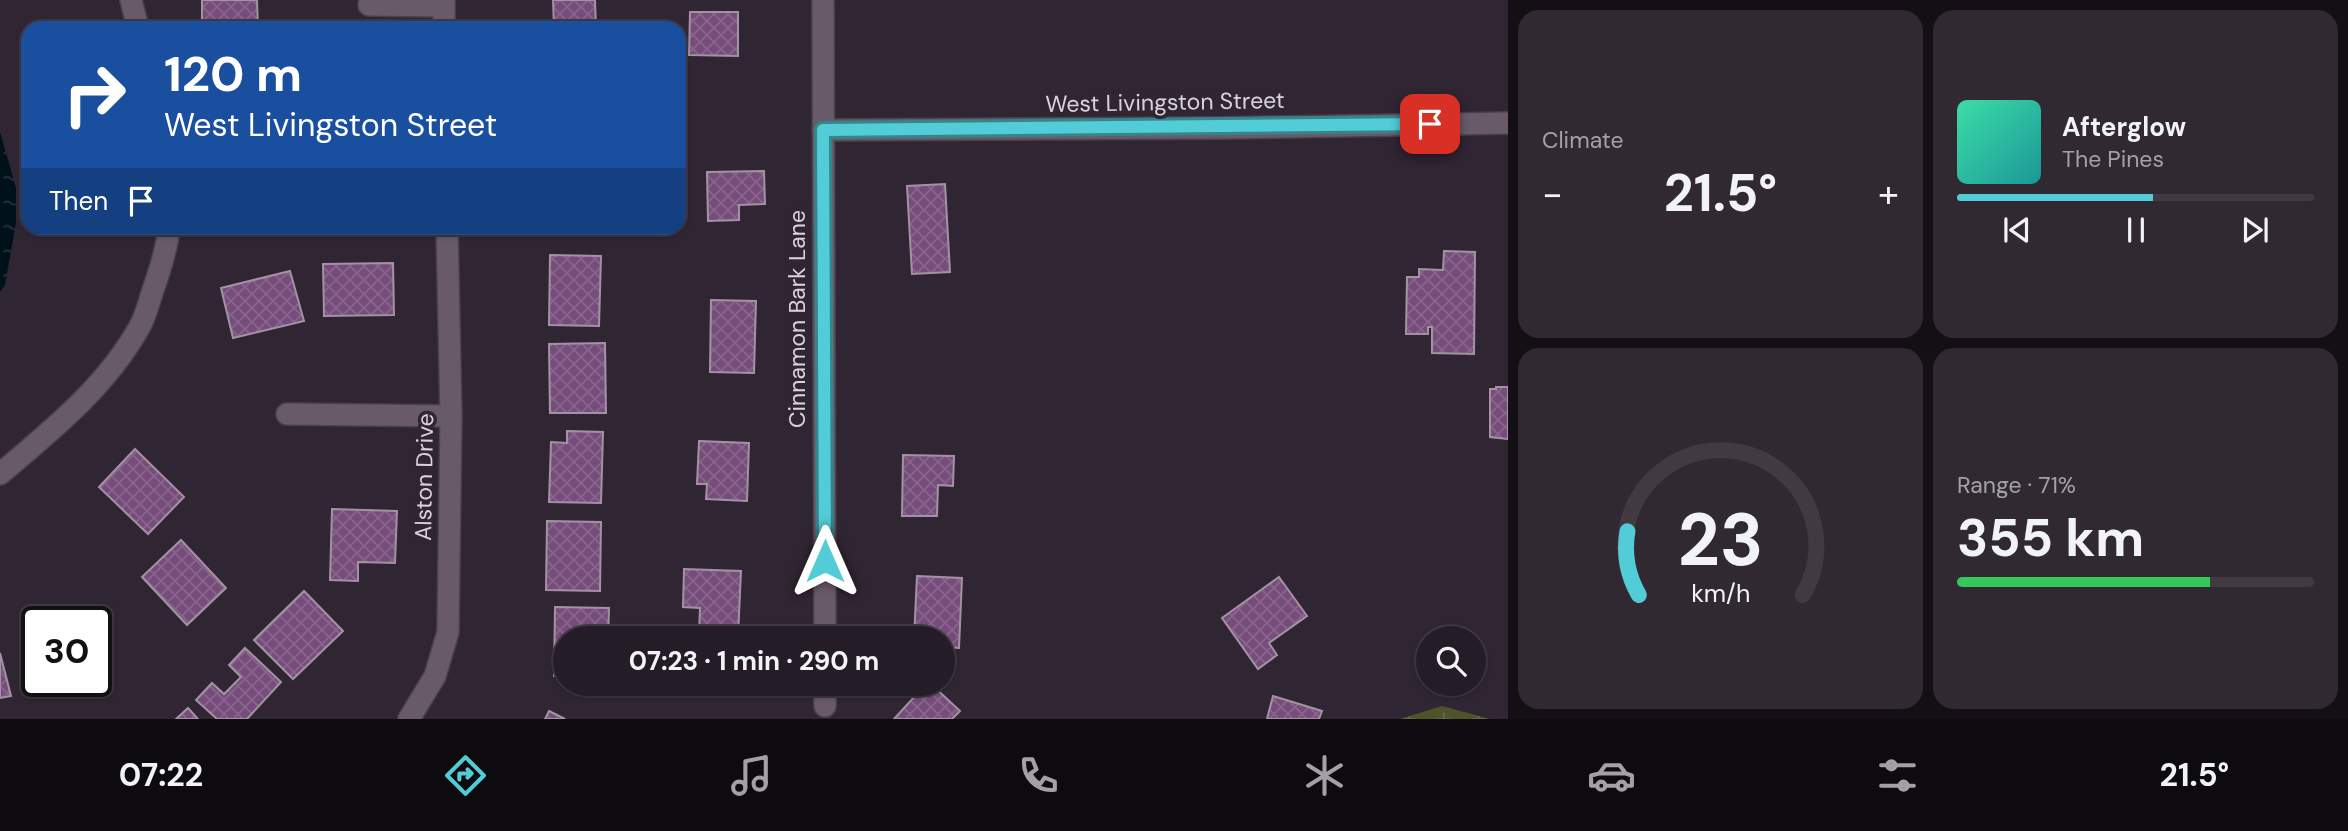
<!DOCTYPE html>
<meta charset="utf-8">
<style>
body{margin:0;font-family:"DM Sans",sans-serif;background:#302932;color:#f1f3f6;height:100vh;display:flex;flex-direction:column;font-size:26px;white-space:nowrap}
*{box-sizing:border-box;margin:0}
p{font-size:23px;color:#a3a1a7}
.icon{flex:none;width:38px;height:38px;fill:none;stroke:currentColor;stroke-width:2;stroke-linecap:round;stroke-linejoin:round}
.map{position:relative;flex:1;overflow:hidden}
.drawer{display:flex;flex-direction:column;gap:10px;padding:10px;background:#140f15;width:840px}
.drawer>*{flex:none}
.hud{position:absolute;left:21px;top:21px;width:665px;height:214px;border-radius:21px;box-shadow:0 2px 5px #0004,0 0 0 2px #413a43;background:#1a4fa0;color:#fff;overflow:hidden}
.controls{position:absolute;left:1416px;top:626px;display:grid;gap:14px}
.controls a{display:grid;place-items:center;width:70px;height:70px;border-radius:50%;background:#241c26;box-shadow:0 2px 5px #0004,0 0 0 2px #413a43;font-size:35px}
.speed{position:absolute;left:21px;top:606px;display:flex;gap:14px;font-size:35px;font-weight:700;text-align:center}
.speed>*{display:grid;place-content:center;width:91px;height:91px;border-radius:50%;background:#241c26;box-shadow:0 2px 5px #0004,0 0 0 2px #413a43;line-height:1}
.speed .limit{border:4px solid #111;border-radius:10px;background:#fff;color:#111}
.pin{position:absolute;display:grid;place-items:center;width:60px;height:60px;color:#fff;margin:-30px;border-radius:14px;box-shadow:0 4px 10px #0006}
.me{position:absolute;width:77px;margin:-38px;rotate:0deg;stroke-linejoin:round;filter:drop-shadow(0 0 5px #0008)}
.turn{display:flex;align-items:center;gap:24px;height:147px;padding:0 28px;font-size:32px}
.turn .icon{width:91px;height:91px;stroke-width:2.5}
.turn b{display:block;font-size:49px;line-height:60px}
.then{display:flex;align-items:center;height:66px;padding:0 28px;background:#0003;gap:14px;font-size:26px}
.big{font-size:52px;font-weight:700;line-height:1.1}
.drawer .widget{flex:1;display:flex;flex-direction:column;justify-content:center;gap:10px;min-width:0;padding:0 24px;border-radius:21px;background:#302932}
.drawer .dial{align-items:center;gap:0}
.dial svg{height:182px;overflow:visible;fill:none;stroke:#413a43;stroke-width:7;stroke-linecap:round;text-anchor:middle}
.dial text{fill:#f1f3f6;stroke:none}
.song{display:flex;align-items:center;gap:21px}
.cover{width:84px;height:84px;border-radius:10px;background:linear-gradient(135deg,hsl(160 70% 55%),hsl(180 70% 35%))}
.played{height:7px;border-radius:4px;background:linear-gradient(90deg,#52ccd6 55%,#413a43 55%)}
.keys{display:flex;justify-content:space-around;direction:ltr}
.heat{display:flex;justify-content:space-between;align-items:center;font-size:38px;direction:ltr}
.charge{height:10px;border-radius:5px;background:linear-gradient(90deg,#34c759 71%,#413a43 0)}
.drawer .tiles{flex:1;display:grid;gap:10px;grid-template-columns:repeat(2,1fr)}
.trip{position:absolute;left:553px;top:626px;width:402px;height:70px;border-radius:35px;background:#241c26;box-shadow:0 2px 5px #0004,0 0 0 2px #413a43;font-weight:700;line-height:70px;text-align:center}
.tabs{display:flex;height:112px;justify-content:space-around;align-items:center;background:#0e0b0f;color:#a3a1a7}
.tabs .icon{width:49px;height:49px}
.tabs .current{color:#52ccd6}
.tabs b{font-size:32px;color:#f1f3f6}
main{display:flex;flex:1;min-height:0}
.map>svg:first-child{display:block}
</style>
<main>
<div class="map">
<svg width="1508" height="719" viewBox="0 0 1508 719">
<defs>
<pattern id="wetland-marsh" width="20" height="14" patternUnits="userSpaceOnUse" patternTransform="scale(1.75)"><rect width="20" height="14" fill="#4f532a"/><path d="M1 5h8M5 5V1M11 12h8M15 12V8" fill="none" stroke="#686b48"/></pattern>
<pattern id="water-ripples" width="26" height="14" patternUnits="userSpaceOnUse" patternTransform="scale(1.75)"><rect width="26" height="14" fill="#00111a"/><path d="M2 4q2-2 4 0t4 0M15 11q2-2 4 0t4 0" fill="none" stroke="#25333b"/></pattern>
<pattern id="building-cross-hatch" width="8" height="8" patternUnits="userSpaceOnUse" patternTransform="scale(1.75)"><rect width="8" height="8" fill="#764c7b"/><path d="M0 0l8 8M0 8l8-8" fill="none" stroke="#89658d"/></pattern>
</defs>
<rect width="100%" height="100%" fill="#302532"/>
<!-- wetland -->
<polygon fill="url(#wetland-marsh)" points="1442,706 1490,719 1400,719"/>
<!-- water -->
<polygon fill="url(#water-ripples)" points="0,132 16,188 16,223 5,285 0,292"/>
<!-- building -->
<g fill="url(#building-cross-hatch)" stroke="#a293a3" stroke-width="2">
<polygon points="202,0 257,0 258,28 202,28"/>
<polygon points="553,0 595,0 596,28 554,28"/>
<polygon points="690,12 738,12 738,56 689,55"/>
<polygon points="764,171 765,204 739,205 739,220 708,221 707,172"/>
<polygon points="945,184 950,272 912,274 907,186"/>
<polygon points="546,228 593,228 593,236 546,235"/>
<polygon points="1444,251 1475,252 1474,354 1432,353 1432,327 1428,327 1428,334 1406,334 1407,277 1419,277 1419,269 1443,270"/>
<polygon points="550,255 601,256 599,326 549,325"/>
<polygon points="393,263 394,315 324,316 323,264"/>
<polygon points="290,271 304,321 233,338 221,288"/>
<polygon points="711,300 756,301 754,373 710,372"/>
<polygon points="605,343 606,413 550,413 549,344"/>
<polygon points="1496,387 1508,387 1508,439 1490,437 1490,389 1496,389"/>
<polygon points="567,431 603,432 601,503 549,502 551,442 567,443"/>
<polygon points="699,441 749,443 747,501 706,499 707,484 697,484"/>
<polygon points="135,449 184,497 148,534 99,487"/>
<polygon points="903,455 954,456 953,486 938,485 937,516 902,516"/>
<polygon points="332,509 397,511 395,563 358,562 358,581 330,580"/>
<polygon points="547,521 601,522 600,591 546,590"/>
<polygon points="181,540 226,588 187,625 142,577"/>
<polygon points="684,569 741,571 738,636 699,634 700,608 683,607"/>
<polygon points="917,576 962,578 959,648 943,647 943,639 914,639"/>
<polygon points="1279,577 1307,616 1269,643 1277,655 1258,669 1222,618"/>
<polygon points="304,591 343,631 293,679 254,640"/>
<polygon points="555,607 609,608 608,639 565,639 565,676 554,676"/>
<polygon points="245,648 281,682 247,719 217,719 196,700 212,683 224,694 241,677 229,665"/>
<polygon points="0,653 11,696 0,698"/>
<polygon points="926,684 931,684 960,711 952,719 894,719"/>
<polygon points="1273,696 1322,711 1319,719 1267,719"/>
<polygon points="188,708 198,719 176,719"/>
<polygon points="549,711 565,719 545,719"/>
</g>
<g fill="none" stroke-linecap="round" stroke-linejoin="round">
<defs>
<g id="minor">
<polyline points="131,0 138,28"/>
<polyline points="444,0 444,28"/>
<polyline points="823,0 825,639"/>
<polyline points="369,5 443,6"/>
<polyline points="823,130 1222,128 1508,123"/>
<polyline points="287,414 451,416"/>
<path d="M0,474C52,430 107,386 140,326C146,315 149,302 153,290C160,270 167,249 169,228"/>
<polyline points="825,684 825,706"/>
<polyline points="409,719 435,676 448,632 451,416 447,228"/>
</g>
</defs>
<!-- minor casing -->
<use href="#minor" stroke="#4a404b" stroke-width="24"/>
<!-- minor -->
<use href="#minor" stroke="#685a69" stroke-width="21"/>
</g>
<g fill="none" stroke-linecap="round" stroke-linejoin="round">
<defs>
<polyline id="route" points="825,561 823,130 1430,124"/>
</defs>
<!-- route casing -->
<use href="#route" stroke="#35858b" stroke-width="18"/>
<!-- route -->
<use href="#route" stroke="#52ccd6" stroke-width="12"/>
</g>
<g text-anchor="middle" dominant-baseline="central" stroke-width="7" stroke-linejoin="round" paint-order="stroke">
<!-- street labels -->
<g font-size="23" fill="#dad3db" stroke="#302532">
<text transform="translate(1165 102) rotate(-1)">West Livingston Street</text>
<text transform="translate(797 319) rotate(-90)">Cinnamon Bark Lane</text>
<text transform="translate(424 477) rotate(-89)">Alston Drive</text>
</g>
</g>
</svg>
<div class="controls">
<a><svg class="icon" aria-label="search" viewBox="0 0 24 24"><circle cx="10" cy="10" r="6"/><path d="M15 15l6 6"/></svg></a>
</div>
<div class="speed"><div class="limit">30</div></div>
<div class="pin" style="left:1430px;top:124px;background:#d93025"><svg class="icon" aria-label="arrive" viewBox="0 0 24 24"><path d="M6 21V4h12l-3 4 3 4H6"/></svg></div>
<svg class="me" style="left:825px;top:561px" viewBox="-20 -20 40 40"><path d="M0-17L14 15 0 8-14 15z" fill="#52ccd6" stroke="#fff" stroke-width="4"/></svg>
<div class="trip">07:23 · 1 min · 290 m</div>
<div class="hud">
<div class="turn"><svg class="icon" aria-label="right" viewBox="0 0 24 24"><path d="M7 20v-9h11M14 6l5 5-5 5"/></svg><div><b>120 m</b>West Livingston Street</div></div>
<div class="then">Then<svg class="icon" aria-label="arrive" viewBox="0 0 24 24"><path d="M6 21V4h12l-3 4 3 4H6"/></svg></div>
</div>
</div>
<section class="drawer">
<div class="tiles">
<div class="widget"><p>Climate</p>
<div class="heat"><a>−</a><b class="big">21.5°</b><a>+</a></div>
</div>
<div class="widget">
<div class="song"><i class="cover"></i><div><b>Afterglow</b><p>The Pines</p></div></div>
<div class="played"></div>
<div class="keys"><svg class="icon" aria-label="previous" viewBox="0 0 24 24"><path d="M18 5L8 12l10 7zM5 5v14"/></svg><svg class="icon" aria-label="pause" viewBox="0 0 24 24"><path d="M8 5v14M16 5v14"/></svg><svg class="icon" aria-label="next" viewBox="0 0 24 24"><path d="M6 5l10 7-10 7zM19 5v14"/></svg></div>
</div>
<div class="widget dial"><svg viewBox="0 0 100 80">
<path d="M14 69A42 42 0 1 1 86 69"/>
<path d="M14 69A42 42 0 0 1 9 41" stroke="#52ccd6"/>
<text x="50" y="56" font-size="32" font-weight="700">23</text>
<text x="50" y="72" font-size="11">km/h</text>
</svg></div>
<div class="widget"><p>Range · 71%</p><b class="big">355 km</b><div class="charge"></div></div>
</div>
</section>
</main>
<nav class="tabs">
<b>07:22</b>
<svg class="icon current" aria-label="directions" viewBox="0 0 24 24"><path d="M12 3l9 9-9 9-9-9zM9 14v-3h6M13 9l2 2-2 2"/></svg>
<svg class="icon" aria-label="music" viewBox="0 0 24 24"><path d="M9 18V5l10-2v13"/><circle cx="6" cy="18" r="3"/><circle cx="16" cy="16" r="3"/></svg>
<svg class="icon" aria-label="phone" viewBox="0 0 24 24"><path d="M5 4h4l2 5-3 2q2 4 5 5l2-3 5 2v4C11 20 4 13 5 4z"/></svg>
<svg class="icon" aria-label="climate" viewBox="0 0 24 24"><path d="M12 3v18M4 7l16 10M4 17L20 7"/></svg>
<svg class="icon" aria-label="car" viewBox="0 0 24 24"><path d="M5 17H2v-5l4-1 3-4h7l3 4 3 1v5h-3M9 17h6M6 11h13"/><circle cx="7" cy="17" r="2"/><circle cx="17" cy="17" r="2"/></svg>
<svg class="icon" aria-label="filters" viewBox="0 0 24 24"><path d="M4 7h16M4 17h16"/><circle cx="9" cy="7" r="2"/><circle cx="15" cy="17" r="2"/></svg>
<b>21.5°</b>
</nav>
